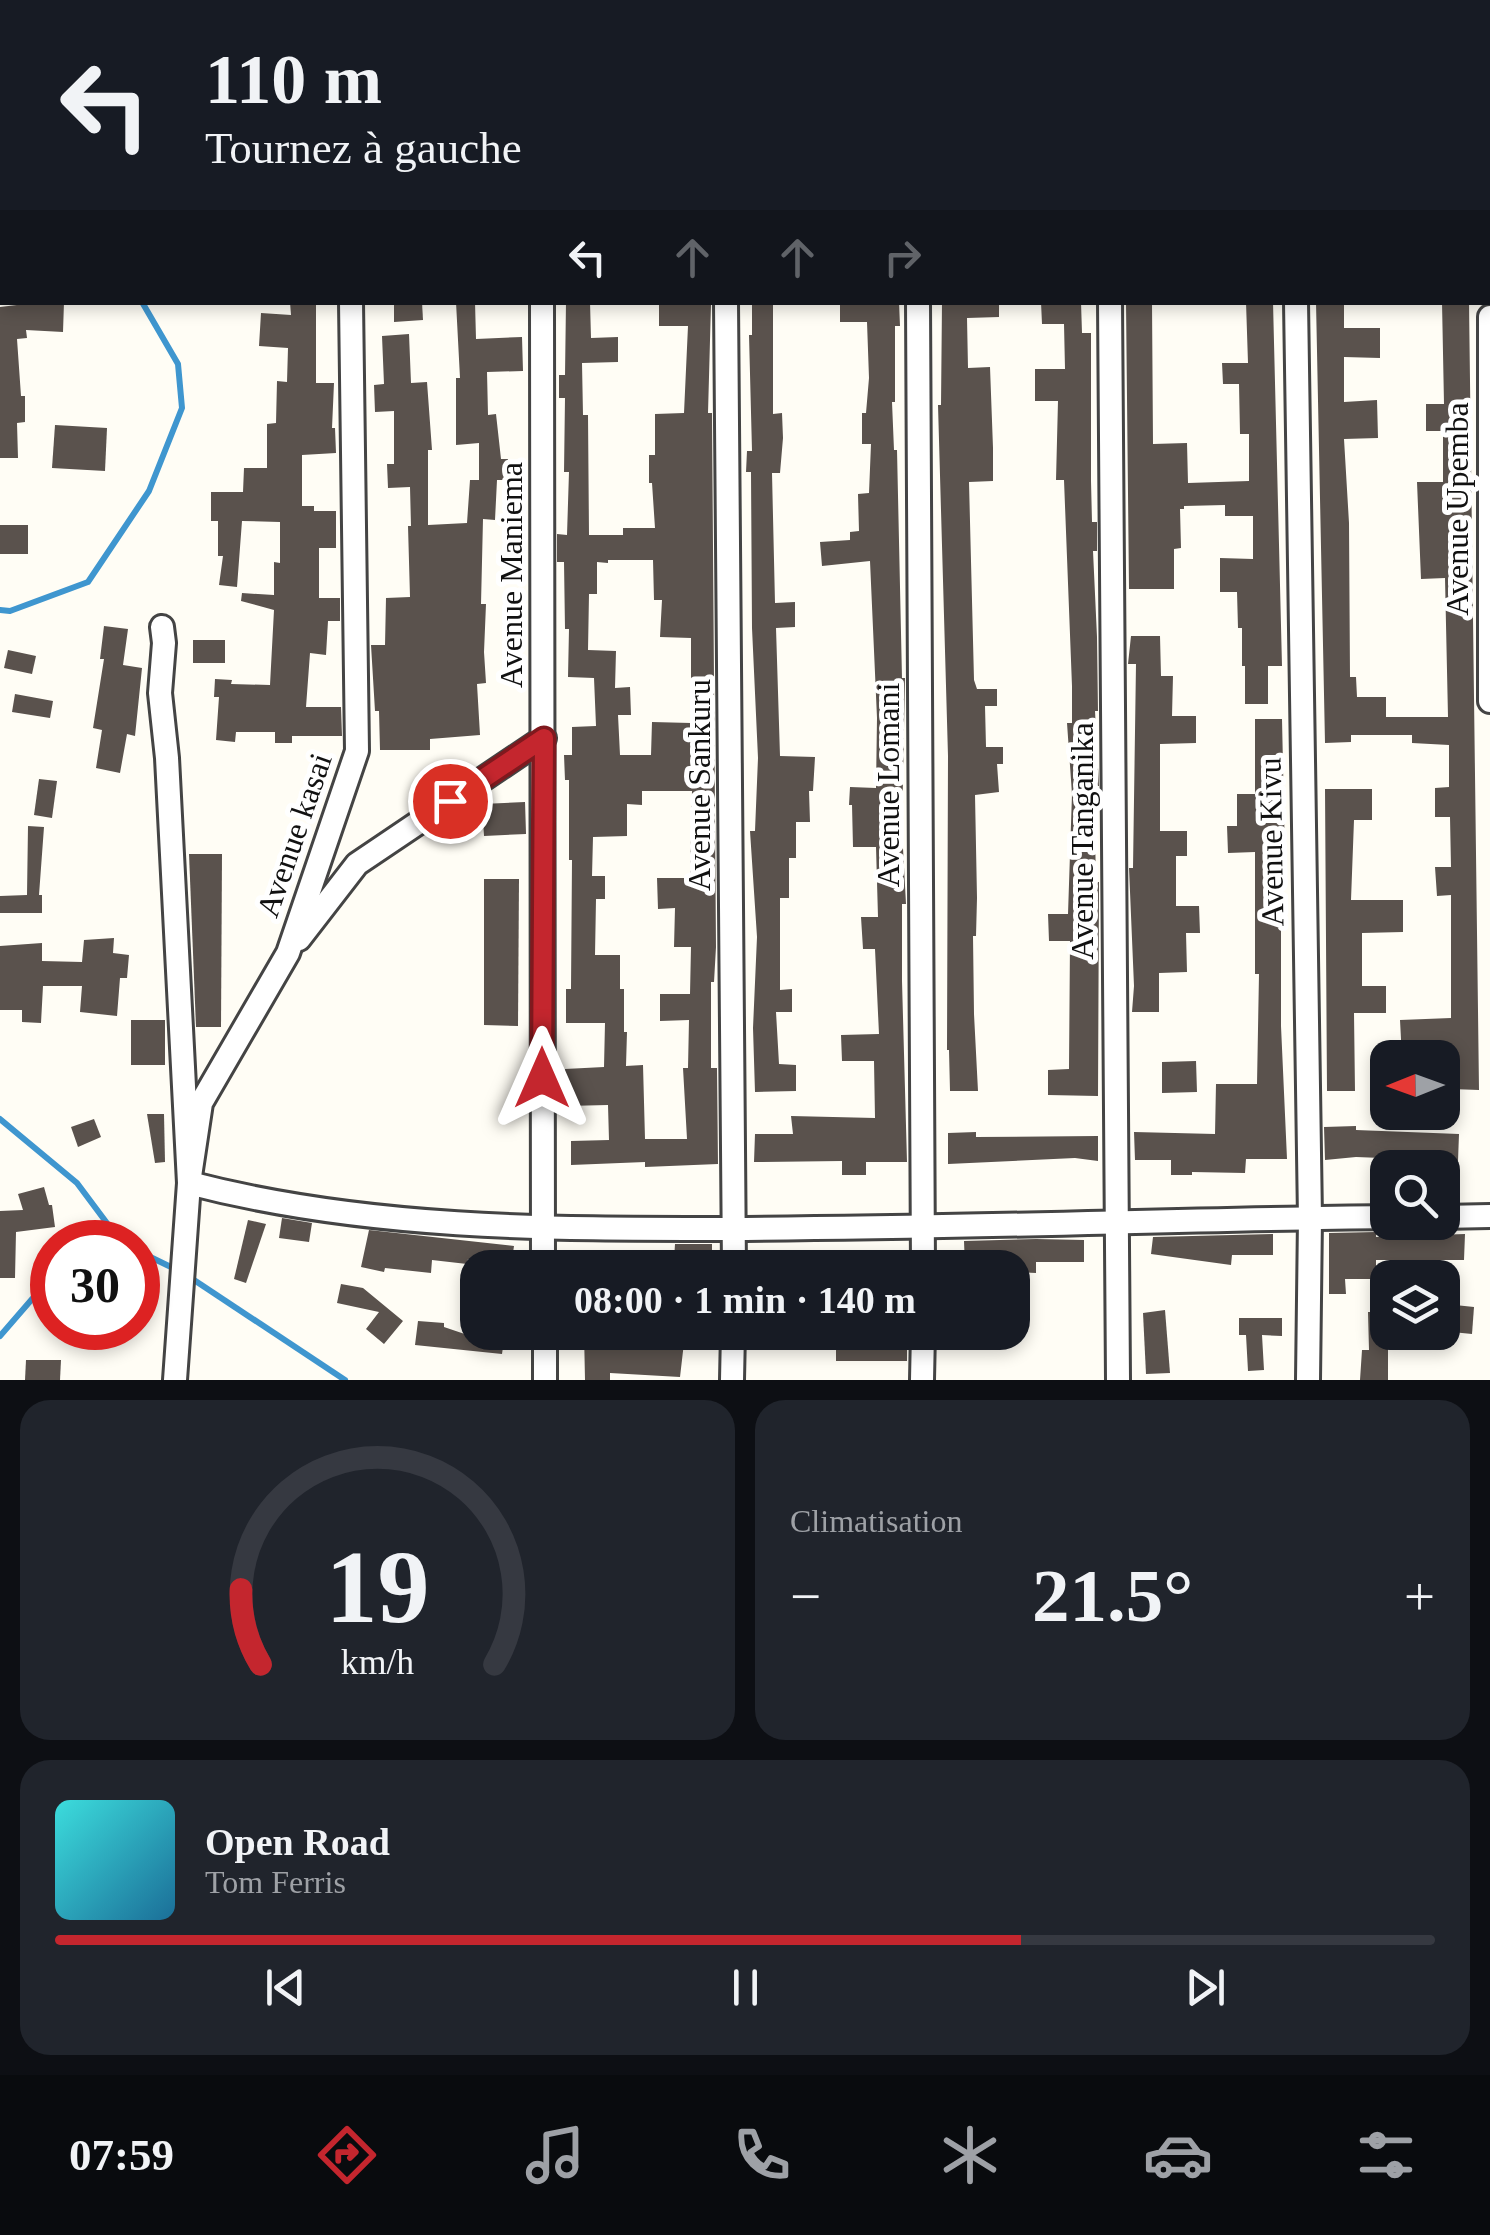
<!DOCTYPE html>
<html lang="fr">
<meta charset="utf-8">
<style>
body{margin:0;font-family:Georgia,serif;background:#20242c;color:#f1f3f6;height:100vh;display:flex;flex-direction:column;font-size:38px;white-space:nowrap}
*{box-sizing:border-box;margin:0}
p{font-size:32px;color:#9ea1a6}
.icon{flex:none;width:55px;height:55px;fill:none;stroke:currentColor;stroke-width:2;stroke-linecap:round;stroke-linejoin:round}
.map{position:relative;height:1380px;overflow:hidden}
.details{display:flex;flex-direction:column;gap:20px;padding:20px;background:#0d0f14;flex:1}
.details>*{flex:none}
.banner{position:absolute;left:0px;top:0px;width:1490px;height:305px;box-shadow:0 5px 15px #0003;background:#171b24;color:#f1f3f6;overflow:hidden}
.needle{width:65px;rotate:269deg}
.fabs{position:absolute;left:1370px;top:1040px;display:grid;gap:20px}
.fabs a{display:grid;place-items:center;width:90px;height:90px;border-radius:20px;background:#171b24;box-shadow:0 5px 15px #0003;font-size:50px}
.speed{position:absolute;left:30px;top:1220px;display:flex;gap:20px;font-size:50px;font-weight:700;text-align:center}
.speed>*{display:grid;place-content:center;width:130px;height:130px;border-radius:50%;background:#171b24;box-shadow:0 5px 15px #0003;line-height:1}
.speed .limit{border:15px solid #d22;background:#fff;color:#111}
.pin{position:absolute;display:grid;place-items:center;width:85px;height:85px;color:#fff;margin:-42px;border:5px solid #fff;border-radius:50%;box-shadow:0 2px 10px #0007}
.me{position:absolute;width:110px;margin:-55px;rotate:0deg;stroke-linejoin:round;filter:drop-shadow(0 0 8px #0008)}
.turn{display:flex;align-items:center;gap:35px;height:210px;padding:0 40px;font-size:45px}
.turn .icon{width:130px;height:130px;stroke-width:2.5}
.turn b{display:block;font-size:70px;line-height:85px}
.lanes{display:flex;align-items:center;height:95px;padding:0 40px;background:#0003;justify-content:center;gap:50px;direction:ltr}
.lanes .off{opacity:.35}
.big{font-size:75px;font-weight:600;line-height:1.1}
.details .card{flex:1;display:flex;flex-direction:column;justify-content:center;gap:15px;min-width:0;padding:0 35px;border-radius:30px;background:#20242c}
.details .dial{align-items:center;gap:0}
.dial svg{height:260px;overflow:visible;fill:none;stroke:#363941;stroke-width:7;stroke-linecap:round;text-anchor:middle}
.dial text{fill:#f1f3f6;stroke:none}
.song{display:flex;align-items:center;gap:30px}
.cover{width:120px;height:120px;border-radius:15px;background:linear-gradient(135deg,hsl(180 70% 55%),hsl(200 70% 35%))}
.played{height:10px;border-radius:5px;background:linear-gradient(90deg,#c4262e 70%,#363941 70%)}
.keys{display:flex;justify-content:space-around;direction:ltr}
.heat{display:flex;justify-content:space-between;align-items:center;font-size:55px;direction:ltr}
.details .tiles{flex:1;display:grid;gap:20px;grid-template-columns:1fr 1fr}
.card:last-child{grid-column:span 2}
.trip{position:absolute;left:460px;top:1250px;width:570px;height:100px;border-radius:30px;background:#171b24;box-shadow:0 5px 15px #0003;font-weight:600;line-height:100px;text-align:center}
.tabs{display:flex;height:160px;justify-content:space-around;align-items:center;background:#090b0e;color:#9ea1a6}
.tabs .icon{width:70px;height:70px}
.tabs .active{color:#c4262e}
.tabs b{font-size:45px;color:#f1f3f6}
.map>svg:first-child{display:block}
</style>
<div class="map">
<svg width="1490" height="1380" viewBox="0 0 1490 1380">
<rect width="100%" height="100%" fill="#fffdf5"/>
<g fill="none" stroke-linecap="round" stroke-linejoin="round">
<!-- stream -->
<g stroke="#3f96cf" stroke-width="6">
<polyline points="0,198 2,201"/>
<polyline points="0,610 10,611 88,582 149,491 182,408 178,364 142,302"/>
<polyline points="0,1119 77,1183 121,1242"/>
<polyline points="138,1251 177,1270"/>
<polyline points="188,1276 345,1380"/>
<polyline points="0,1336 52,1276"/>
</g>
</g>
<!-- building -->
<g fill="#5a524d" fill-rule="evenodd">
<polygon points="42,302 64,302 63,332 26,330 27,338 17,339 21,396 25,396 25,422 17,423 18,458 0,458 0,307"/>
<polygon points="290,302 316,302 316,383 334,383 332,428 335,428 336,453 302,455 302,506 314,506 314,511 336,511 336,548 319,548 319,598 340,598 340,621 328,621 326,655 310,653 306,707 341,707 342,736 292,736 292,743 275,743 275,732 236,732 235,742 216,740 219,697 214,697 215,679 232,680 231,684 270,685 274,610 241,601 242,593 274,595 274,562 280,563 280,522 242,521 237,587 219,585 223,556 218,556 218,521 211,521 211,492 243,492 244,468 267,468 267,424 276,423 277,381 287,382 288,348 259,346 261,313 291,315"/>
<polygon points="394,302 422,302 423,320 394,322"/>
<polygon points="456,302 475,302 476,339 522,337 523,371 487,372 488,415 496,414 501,459 508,459 508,480 497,480 495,520 483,519 481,604 486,604 484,652 486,683 477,684 480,735 430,739 430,750 380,750 379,711 375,711 371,645 385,645 386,598 410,597 408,526 411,526 410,487 388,488 387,464 394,464 394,411 375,412 374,385 384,384 382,336 409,334 411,383 427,382 432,450 428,450 428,525 467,523 470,480 479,480 479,443 456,445 456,378 460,378"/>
<path d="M566,302H590L591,338L618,337V362L582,363L583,415H588L589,535H623V528H655L652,483H649V455H655V414L684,413L688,326H659V305L711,304L708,413H712L716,947L714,982H711V1068H717L718,1164L645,1167V1162L571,1165V1141L609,1140L608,1105L566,1106L565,1069L604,1067L605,1023H566V989H571L572,860H569V780H565L564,755H572V727L596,726L594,678L568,677L569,629H565L564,562H557V534L567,535L569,472H564L565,398H559V375H565ZM608,560H653L654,600H662L660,637L691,638V723L652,722L651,755H620L618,715H631L630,687L615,688L616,651L588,650L589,594H597V562L608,563ZM642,791H692L690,878H657L658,909L675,908L674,947H691L690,994H660V1021L689,1020L688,1068H683L687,1139H645L643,1065L626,1066L627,1032H624V989H620V955H595L596,899H605V876H592L593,837L627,836V804L642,805Z"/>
<polygon points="752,302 773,302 773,414 782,413 783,438 780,473 772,473 775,603 795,602 795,627 776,628 780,756 815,757 813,791 809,791 810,822 796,822 796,858 789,858 789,898 780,898 780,990 792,989 792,1012 776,1012 779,1064 796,1065 796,1091 755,1092 753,1028 757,937 750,831 755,831 758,758 752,628 751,472 746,472 747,451 752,451 749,335 752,335"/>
<polygon points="840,302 899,302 900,326 895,326 895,402 892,402 894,450 897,450 902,678 905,678 902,830 906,904 902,904 902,981 907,1162 866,1162 866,1175 842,1175 842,1161 754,1162 755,1134 793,1134 791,1116 875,1118 874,1061 842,1061 841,1035 879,1034 875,949 863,949 861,917 878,917 876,847 853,847 852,805 849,805 850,787 876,788 877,718 870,561 822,566 820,542 850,540 850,532 859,531 858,494 869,493 871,444 862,444 862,413 866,413 869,378 867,322 840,322"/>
<polygon points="942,302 999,302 999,317 967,318 968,368 990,367 993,448 993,481 969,482 974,680 977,689 997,689 997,706 985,706 986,747 1003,747 1003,764 997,764 999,792 975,795 977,898 976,936 973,936 974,1014 978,1091 950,1091 949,1050 947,1050 948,756 938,405 941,405"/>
<polygon points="1041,302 1081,302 1082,333 1091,333 1091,481 1092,522 1097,522 1097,551 1093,551 1097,637 1098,711 1095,711 1099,786 1094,786 1096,882 1099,882 1098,1096 1048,1095 1048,1070 1069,1069 1070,941 1049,941 1048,914 1068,914 1072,794 1067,723 1072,723 1072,686 1064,480 1056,480 1058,401 1035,401 1035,369 1065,369 1064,324 1042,324"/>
<polygon points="1126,302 1152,302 1153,444 1187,443 1188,483 1249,481 1249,434 1240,434 1239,384 1223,384 1222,363 1248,363 1246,302 1273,302 1282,666 1268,666 1268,704 1245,704 1245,666 1242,666 1242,628 1238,628 1237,592 1220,592 1220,558 1253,559 1253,516 1225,516 1225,505 1184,506 1184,509 1180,509 1181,548 1174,549 1174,589 1129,589"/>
<polygon points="1316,302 1344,302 1344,328 1380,328 1380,358 1344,357 1344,402 1377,400 1378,438 1344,439 1349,523 1350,677 1356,677 1357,697 1386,697 1386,717 1448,717 1445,578 1421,579 1417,482 1443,482 1443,431 1426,431 1426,404 1444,404 1442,302 1469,302 1479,1090 1451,1089 1452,1074 1442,1074 1442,1058 1402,1058 1400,1020 1451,1018 1451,895 1437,896 1435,867 1451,867 1450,817 1435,817 1435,788 1449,787 1449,745 1412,743 1412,735 1351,735 1351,742 1325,743"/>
<polygon points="55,425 107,428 105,471 52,468"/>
<rect x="0" y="525" width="28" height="29"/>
<polygon points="104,626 128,629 123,665 142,668 135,736 127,734 120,773 96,768 102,730 93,728 104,659 100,659"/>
<polygon points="1131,636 1160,636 1161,676 1173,676 1172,716 1196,716 1196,743 1160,744 1160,831 1187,831 1187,856 1176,856 1176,906 1199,906 1200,933 1186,933 1187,972 1159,973 1159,1012 1132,1012 1134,986 1129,868 1133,868 1136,664 1128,664"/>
<rect x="193" y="640" width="32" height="23"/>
<polygon points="8,650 36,656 32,674 4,668"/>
<polygon points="15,694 53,701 50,718 12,712"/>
<polygon points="1255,719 1282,719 1285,857 1281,896 1281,1026 1287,1159 1246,1159 1245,1173 1192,1172 1192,1175 1171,1175 1171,1160 1135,1160 1134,1132 1215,1134 1216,1084 1257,1084 1259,974 1255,974 1255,852 1228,853 1227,826 1237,826 1237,794 1255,794"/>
<polygon points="39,779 57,781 52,818 34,815"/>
<polygon points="1325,789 1372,789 1372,820 1354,820 1351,900 1403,900 1403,932 1362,933 1362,986 1386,986 1386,1013 1354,1013 1355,1091 1327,1091"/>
<polygon points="525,802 526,834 484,836 482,804"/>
<polygon points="28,826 44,827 39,895 42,895 42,913 0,913 0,896 27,895"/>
<polygon points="189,854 222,854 221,1027 196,1027"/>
<polygon points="484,879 519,879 518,1026 484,1025"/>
<polygon points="114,938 113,953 129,955 127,978 120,978 117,1016 80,1012 82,986 43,986 41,1023 22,1022 22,1010 0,1010 0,946 42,943 42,961 82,962 84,940"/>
<rect x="131" y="1020" width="34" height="45"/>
<polygon points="1196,1061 1197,1092 1162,1093 1162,1062"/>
<polygon points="147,1114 164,1114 165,1162 155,1163"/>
<polygon points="94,1119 101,1137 78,1147 71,1127"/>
<polygon points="1356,1126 1356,1130 1459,1134 1458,1161 1356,1157 1325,1160 1324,1127"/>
<polygon points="976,1132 976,1137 1098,1136 1098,1161 1075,1158 948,1164 948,1133"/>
<polygon points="44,1187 49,1205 52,1205 55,1227 16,1232 15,1278 0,1278 0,1211 23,1210 18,1194"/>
<polygon points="282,1218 312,1223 309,1242 279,1238"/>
<polygon points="248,1220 266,1224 246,1283 234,1279"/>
<polygon points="369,1230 514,1246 511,1266 468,1259 467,1264 432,1260 431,1273 385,1268 384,1272 361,1267"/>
<polygon points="1376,1232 1376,1237 1465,1234 1464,1260 1376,1260 1376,1279 1345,1279 1346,1294 1329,1294 1329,1233"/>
<polygon points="1273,1234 1273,1255 1232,1255 1231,1265 1151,1254 1153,1237"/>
<polygon points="1036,1239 1084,1240 1084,1262 1036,1262 1036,1273 1015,1272 1015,1266 965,1268 964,1241"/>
<polygon points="675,1244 712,1244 712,1263 674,1261"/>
<polygon points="341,1284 363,1288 403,1321 384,1344 366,1329 379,1312 337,1303"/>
<polygon points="1455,1305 1474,1307 1472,1334 1452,1332"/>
<polygon points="1165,1310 1170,1373 1146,1374 1143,1313"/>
<polygon points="1368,1312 1388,1312 1388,1380 1360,1380 1362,1350 1369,1350"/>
<polygon points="1239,1318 1282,1318 1282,1336 1262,1335 1264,1370 1248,1371 1246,1335 1239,1335"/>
<polygon points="418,1321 444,1323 444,1327 503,1347 502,1354 415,1345"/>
<polygon points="584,1332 685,1334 680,1377 610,1373 610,1380 585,1380"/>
<rect x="836" y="1332" width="71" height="29"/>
<polygon points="26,1360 61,1360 60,1380 25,1380"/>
</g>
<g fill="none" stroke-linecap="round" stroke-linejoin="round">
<defs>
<g id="street">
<polyline points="347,0 348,2"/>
<polyline points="541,0 541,2"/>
<polyline points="723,0 723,2"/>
<polyline points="916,0 916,2"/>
<polyline points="1106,0 1106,2"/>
<polyline points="1294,0 1294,2"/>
<polyline points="154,2 154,0"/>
<polyline points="1488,35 1490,35"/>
<polyline points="0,42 2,43"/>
<polyline points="542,302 543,1268"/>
<polyline points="726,302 734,1268"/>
<polyline points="918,302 923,1268"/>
<polyline points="1110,302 1118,1380"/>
<polyline points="1296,302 1310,1218 1308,1380"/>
<polyline points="1490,317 1490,701"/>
<polyline points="162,627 164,643 160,693 167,758 189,1183 175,1380"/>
<polyline points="299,939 357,864 544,738"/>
<path d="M189,1183C365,1229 548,1229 729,1229C949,1228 1168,1220 1388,1217"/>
<polyline points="189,1183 201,1103 288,953 357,751 351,302"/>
<polyline points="1442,1217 1490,1216"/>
<polyline points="545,1332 545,1380"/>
<polyline points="732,1380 733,1332"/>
<polyline points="922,1380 923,1332"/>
</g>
</defs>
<!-- street casing -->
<use href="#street" stroke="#444" stroke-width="28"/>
<!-- street -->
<use href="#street" stroke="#fff" stroke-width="22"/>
</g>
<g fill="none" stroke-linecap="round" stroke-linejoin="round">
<defs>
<polyline id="route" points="450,801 544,738 542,1078"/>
</defs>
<!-- route casing -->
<use href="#route" stroke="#7f191e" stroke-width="25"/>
<!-- route -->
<use href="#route" stroke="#c4262e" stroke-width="18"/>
</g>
<g text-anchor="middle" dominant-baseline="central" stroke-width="10" stroke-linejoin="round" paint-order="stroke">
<!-- street labels -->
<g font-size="32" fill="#111" stroke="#fff">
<text transform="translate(1457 509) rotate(-90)">Avenue Upemba</text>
<text transform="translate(511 575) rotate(-90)">Avenue Maniema</text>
<text transform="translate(699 785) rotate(-90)">Avenue Sankuru</text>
<text transform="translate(888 785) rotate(-90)">Avenue Lomani</text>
<text transform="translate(294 835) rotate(-71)">Avenue kasai</text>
<text transform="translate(1082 841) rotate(-90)">Avenue Tanganika</text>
<text transform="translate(1271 842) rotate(-91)">Avenue Kivu</text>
</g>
</g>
</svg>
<div class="fabs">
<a><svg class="needle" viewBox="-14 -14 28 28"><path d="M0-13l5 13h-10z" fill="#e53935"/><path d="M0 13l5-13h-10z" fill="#9ea1a6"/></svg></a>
<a><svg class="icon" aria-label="search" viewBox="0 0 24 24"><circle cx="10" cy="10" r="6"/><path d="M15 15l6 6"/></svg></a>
<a><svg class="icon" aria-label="layers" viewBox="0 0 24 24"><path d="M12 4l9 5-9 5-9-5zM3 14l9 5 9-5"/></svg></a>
</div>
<div class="speed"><div class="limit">30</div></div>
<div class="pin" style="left:450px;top:801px;background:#d93025"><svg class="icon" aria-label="arrive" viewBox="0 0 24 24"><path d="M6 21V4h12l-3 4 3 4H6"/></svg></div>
<svg class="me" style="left:542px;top:1078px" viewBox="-20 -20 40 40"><path d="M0-17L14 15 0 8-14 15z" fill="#c4262e" stroke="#fff" stroke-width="4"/></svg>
<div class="trip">08:00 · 1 min · 140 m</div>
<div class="banner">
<div class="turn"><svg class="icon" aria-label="left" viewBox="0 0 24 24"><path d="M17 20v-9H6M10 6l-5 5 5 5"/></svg><div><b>110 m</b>Tournez à gauche</div></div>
<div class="lanes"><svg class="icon" aria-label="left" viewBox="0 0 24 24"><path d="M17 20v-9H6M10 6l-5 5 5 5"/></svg><svg class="icon off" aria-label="ahead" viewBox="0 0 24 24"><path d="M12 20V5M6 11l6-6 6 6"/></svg><svg class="icon off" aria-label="ahead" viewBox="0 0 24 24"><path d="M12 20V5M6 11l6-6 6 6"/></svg><svg class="icon off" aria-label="right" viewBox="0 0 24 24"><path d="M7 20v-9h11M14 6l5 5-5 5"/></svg></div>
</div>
</div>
<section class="details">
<div class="tiles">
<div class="card dial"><svg viewBox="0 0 100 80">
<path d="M14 69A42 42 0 1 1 86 69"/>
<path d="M14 69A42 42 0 0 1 8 46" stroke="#c4262e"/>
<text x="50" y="56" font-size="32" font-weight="700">19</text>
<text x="50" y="72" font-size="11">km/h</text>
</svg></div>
<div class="card"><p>Climatisation</p>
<div class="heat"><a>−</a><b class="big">21.5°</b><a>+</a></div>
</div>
<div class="card">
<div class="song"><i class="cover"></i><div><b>Open Road</b><p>Tom Ferris</p></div></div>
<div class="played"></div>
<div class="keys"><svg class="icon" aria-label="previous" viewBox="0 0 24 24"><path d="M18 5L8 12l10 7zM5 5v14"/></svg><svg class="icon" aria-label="pause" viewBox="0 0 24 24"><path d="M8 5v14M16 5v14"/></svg><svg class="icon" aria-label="next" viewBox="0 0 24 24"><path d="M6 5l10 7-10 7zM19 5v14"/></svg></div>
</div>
</div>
</section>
<nav class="tabs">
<b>07:59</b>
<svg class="icon active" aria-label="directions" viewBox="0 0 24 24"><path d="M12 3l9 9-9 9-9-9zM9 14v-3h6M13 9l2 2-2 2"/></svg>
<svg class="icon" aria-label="music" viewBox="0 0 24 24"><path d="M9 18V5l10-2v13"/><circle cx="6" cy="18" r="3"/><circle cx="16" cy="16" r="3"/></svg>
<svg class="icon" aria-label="phone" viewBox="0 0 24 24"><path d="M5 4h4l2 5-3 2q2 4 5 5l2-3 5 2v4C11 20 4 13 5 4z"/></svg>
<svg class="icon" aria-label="climate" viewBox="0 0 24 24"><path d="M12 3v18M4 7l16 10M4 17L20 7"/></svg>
<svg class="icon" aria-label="car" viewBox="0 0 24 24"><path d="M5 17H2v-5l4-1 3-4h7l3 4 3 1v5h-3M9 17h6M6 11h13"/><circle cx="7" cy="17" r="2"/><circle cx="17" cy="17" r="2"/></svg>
<svg class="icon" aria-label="filters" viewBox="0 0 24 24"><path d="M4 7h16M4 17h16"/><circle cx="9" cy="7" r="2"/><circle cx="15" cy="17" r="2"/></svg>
</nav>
